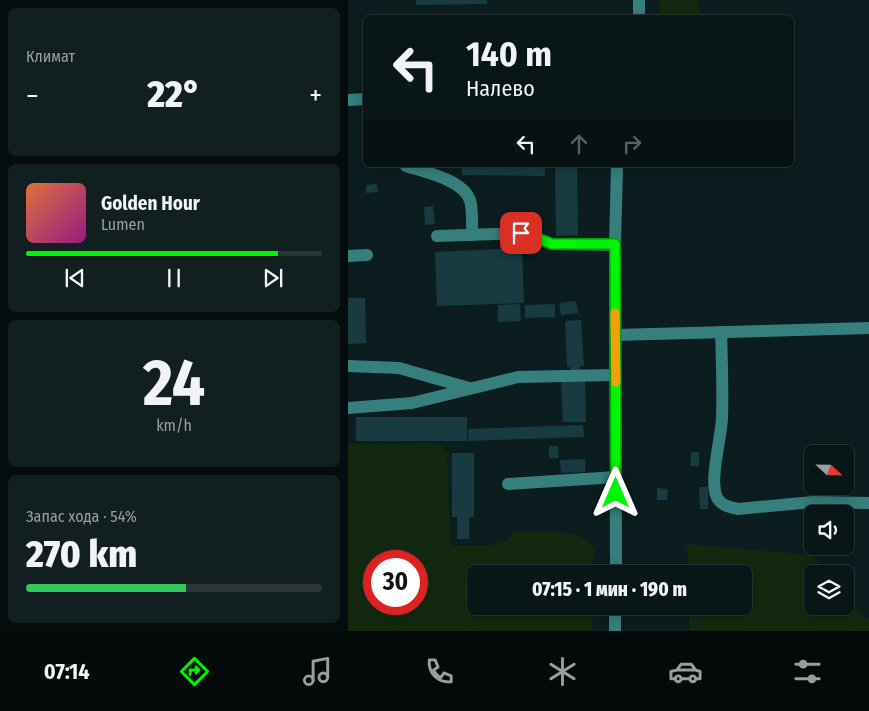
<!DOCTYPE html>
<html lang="ru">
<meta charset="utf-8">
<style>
body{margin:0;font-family:"Fira Sans Condensed",sans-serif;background:#121f20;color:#f1f3f6;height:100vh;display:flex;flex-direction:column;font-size:19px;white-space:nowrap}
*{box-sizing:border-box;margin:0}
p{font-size:16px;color:#999fa1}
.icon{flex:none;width:28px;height:28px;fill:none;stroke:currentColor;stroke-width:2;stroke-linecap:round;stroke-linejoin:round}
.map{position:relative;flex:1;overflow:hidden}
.side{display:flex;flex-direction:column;gap:8px;padding:8px;background:#050c0d;width:348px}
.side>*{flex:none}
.guide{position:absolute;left:15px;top:15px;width:431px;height:152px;border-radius:8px;box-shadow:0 2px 12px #0003,0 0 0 1px #293536;background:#091617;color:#f1f3f6;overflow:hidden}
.needle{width:32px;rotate:112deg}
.tools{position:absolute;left:456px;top:445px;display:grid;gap:10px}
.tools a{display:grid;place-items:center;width:50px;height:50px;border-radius:8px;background:#091617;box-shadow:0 2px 12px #0003,0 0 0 1px #293536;font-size:25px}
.speed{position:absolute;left:15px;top:550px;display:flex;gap:10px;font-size:25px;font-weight:700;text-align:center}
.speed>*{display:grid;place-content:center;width:65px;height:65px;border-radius:50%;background:#091617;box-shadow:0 2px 12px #0003,0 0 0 1px #293536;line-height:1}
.speed .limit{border:8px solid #d22;background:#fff;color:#111}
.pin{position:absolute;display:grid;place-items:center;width:42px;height:42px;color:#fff;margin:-21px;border-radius:10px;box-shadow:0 2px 8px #0006}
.me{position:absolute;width:55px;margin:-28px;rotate:0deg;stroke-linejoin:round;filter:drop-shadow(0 0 4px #0008)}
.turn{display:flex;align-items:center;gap:18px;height:105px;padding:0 20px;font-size:22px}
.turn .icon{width:65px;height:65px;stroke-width:2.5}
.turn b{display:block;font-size:35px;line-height:42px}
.lanes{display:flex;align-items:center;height:48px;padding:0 20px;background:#0003;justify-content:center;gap:25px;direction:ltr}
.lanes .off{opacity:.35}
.big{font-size:38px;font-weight:800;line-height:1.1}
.side .widget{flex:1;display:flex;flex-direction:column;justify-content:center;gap:8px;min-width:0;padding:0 18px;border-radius:8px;background:#121f20}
.side .dial{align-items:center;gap:0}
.dial b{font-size:65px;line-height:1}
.song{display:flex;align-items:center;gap:15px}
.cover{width:60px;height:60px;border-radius:8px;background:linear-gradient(135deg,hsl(20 70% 55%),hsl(310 70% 35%))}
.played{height:5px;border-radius:2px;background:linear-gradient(90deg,#00f504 85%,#293536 85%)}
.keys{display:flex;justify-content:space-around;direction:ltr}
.heat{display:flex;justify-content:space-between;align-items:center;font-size:28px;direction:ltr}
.charge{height:8px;border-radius:4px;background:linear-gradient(90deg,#34c759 54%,#293536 0)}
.trip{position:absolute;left:119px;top:565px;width:285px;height:50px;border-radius:8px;background:#091617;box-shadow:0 2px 12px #0003,0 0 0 1px #293536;font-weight:800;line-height:50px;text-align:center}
.dock{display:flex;height:80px;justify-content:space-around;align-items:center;background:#040909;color:#999fa1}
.dock .icon{width:35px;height:35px}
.dock .on{color:#00f504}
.dock b{font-size:22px;color:#f1f3f6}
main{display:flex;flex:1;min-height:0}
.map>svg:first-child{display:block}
</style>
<main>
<section class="side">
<div class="widget"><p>Климат</p>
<div class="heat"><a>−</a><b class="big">22°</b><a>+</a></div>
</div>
<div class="widget">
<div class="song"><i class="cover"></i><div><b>Golden Hour</b><p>Lumen</p></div></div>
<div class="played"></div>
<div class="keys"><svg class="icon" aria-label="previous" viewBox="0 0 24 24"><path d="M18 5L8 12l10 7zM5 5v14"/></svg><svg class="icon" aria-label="pause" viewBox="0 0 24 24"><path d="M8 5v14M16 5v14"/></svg><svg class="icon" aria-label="next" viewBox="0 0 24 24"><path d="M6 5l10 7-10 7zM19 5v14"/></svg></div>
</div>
<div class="widget dial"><b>24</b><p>km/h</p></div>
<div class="widget"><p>Запас хода · 54%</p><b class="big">270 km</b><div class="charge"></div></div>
</section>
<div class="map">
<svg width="522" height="631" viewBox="0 0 522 631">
<rect width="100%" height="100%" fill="#0c1d1f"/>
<!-- green -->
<g fill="#12290f" fill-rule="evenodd">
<polygon points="311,0 349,0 353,17 312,17"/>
<path d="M86,443L92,444L99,453L102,544L106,546H141L161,540L165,531C184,532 224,529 239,540C241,542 244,546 246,549L245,574H128V606H244L245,631H0V444ZM69,561V604H26V561Z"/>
<polygon points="339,544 464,555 480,574 465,574 465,606 498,606 498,595 517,618 521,619 521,631 341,631 341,606 395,606 395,574 340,574"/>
</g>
<!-- building -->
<g fill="#173b40">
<polygon points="68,0 139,0 139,4 68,5"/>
<polygon points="114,165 197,165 197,176 114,175"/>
<polygon points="207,165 229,165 230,235 208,236"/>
<polygon points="29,184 30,192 18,193 18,185"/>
<polygon points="85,206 87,224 77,225 76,207"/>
<polygon points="174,248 176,303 89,306 87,252"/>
<polygon points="0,298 17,298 18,343 0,344"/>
<polygon points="228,301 230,313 213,315 211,303"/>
<polygon points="172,304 173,321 150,322 150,305"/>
<polygon points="207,304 207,317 177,318 177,305"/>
<polygon points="233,320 236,366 232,366 232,370 223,370 222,367 219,367 217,321"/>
<polygon points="237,381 238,422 215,422 213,382"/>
<rect x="8" y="417" width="111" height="24"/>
<polygon points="235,425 236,437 120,441 120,429"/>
<polygon points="201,446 210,446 211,458 201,458"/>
<rect x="343" y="452" width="8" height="14"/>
<polygon points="104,453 126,453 126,517 121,517 121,539 109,539 109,517 104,517"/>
<polygon points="237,459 237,472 213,473 212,460"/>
<polygon points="351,487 360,487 360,509 352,509"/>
<polygon points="309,488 320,489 319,500 309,500"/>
</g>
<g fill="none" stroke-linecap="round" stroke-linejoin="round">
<!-- minor -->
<g stroke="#367f7c" stroke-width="12">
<polyline points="291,0 291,18"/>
<polyline points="0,100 18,99"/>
<path d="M58,166C76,172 114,179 122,200C125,210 124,224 124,235"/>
<polyline points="89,236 173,233 184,236 204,244 267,245"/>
<polyline points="0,256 19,255"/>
<path d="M373,332C374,361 375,390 374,418C373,439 362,477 368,495C371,505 381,507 390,509L465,502L522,503"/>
<polyline points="267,335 522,328"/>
<polyline points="0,366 51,368 121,388"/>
<polyline points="0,408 64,403 170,377 267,375"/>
<polyline points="160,484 268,477"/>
<polyline points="268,574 267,245 269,165"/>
<polyline points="267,631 267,606"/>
</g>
</g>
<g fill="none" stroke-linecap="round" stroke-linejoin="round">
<defs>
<polyline id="route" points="173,233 184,236 204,244 267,244 268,493"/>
</defs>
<!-- route casing -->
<use href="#route" stroke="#009f03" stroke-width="12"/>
<!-- route -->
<use href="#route" stroke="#00f504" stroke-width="9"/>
<!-- slow -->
<polyline stroke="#f59e0b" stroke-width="9" points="267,313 268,382"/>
</g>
</svg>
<div class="tools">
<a><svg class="needle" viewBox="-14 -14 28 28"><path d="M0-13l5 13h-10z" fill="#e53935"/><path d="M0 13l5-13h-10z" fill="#999fa1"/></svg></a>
<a><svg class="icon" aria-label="sound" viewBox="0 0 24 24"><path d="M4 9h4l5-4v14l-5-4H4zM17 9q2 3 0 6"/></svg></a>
<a><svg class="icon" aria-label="layers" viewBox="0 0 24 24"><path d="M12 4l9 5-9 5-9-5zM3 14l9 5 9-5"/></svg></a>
</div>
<div class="speed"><div class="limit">30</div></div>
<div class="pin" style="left:173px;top:233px;background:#d93025"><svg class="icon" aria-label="arrive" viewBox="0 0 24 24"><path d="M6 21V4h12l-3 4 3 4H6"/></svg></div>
<svg class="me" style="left:268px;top:493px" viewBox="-20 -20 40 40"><path d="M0-17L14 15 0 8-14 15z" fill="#00f504" stroke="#fff" stroke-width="4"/></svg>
<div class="trip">07:15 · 1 мин · 190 m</div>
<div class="guide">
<div class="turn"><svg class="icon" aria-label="left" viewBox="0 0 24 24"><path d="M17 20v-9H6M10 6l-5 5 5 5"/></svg><div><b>140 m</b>Налево</div></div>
<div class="lanes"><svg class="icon" aria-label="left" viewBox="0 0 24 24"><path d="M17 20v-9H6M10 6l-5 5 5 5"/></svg><svg class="icon off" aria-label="ahead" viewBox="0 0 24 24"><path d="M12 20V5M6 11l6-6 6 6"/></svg><svg class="icon off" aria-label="right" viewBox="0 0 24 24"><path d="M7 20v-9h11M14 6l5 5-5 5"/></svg></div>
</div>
</div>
</main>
<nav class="dock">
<b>07:14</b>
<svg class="icon on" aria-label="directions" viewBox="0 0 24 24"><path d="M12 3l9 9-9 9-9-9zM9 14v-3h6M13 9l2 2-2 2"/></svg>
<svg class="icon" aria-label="music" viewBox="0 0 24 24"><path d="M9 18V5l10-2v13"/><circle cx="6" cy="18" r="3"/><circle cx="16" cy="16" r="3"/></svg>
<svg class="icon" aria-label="phone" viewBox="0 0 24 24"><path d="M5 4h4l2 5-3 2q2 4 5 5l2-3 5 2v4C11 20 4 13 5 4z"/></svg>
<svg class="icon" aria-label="climate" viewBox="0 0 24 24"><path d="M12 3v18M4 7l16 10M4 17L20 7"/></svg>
<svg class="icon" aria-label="car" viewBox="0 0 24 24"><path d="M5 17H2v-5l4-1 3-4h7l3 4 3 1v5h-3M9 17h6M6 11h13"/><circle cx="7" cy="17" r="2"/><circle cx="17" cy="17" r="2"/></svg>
<svg class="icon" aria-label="filters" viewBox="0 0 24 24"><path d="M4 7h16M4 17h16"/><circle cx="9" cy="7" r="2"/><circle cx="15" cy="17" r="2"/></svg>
</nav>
